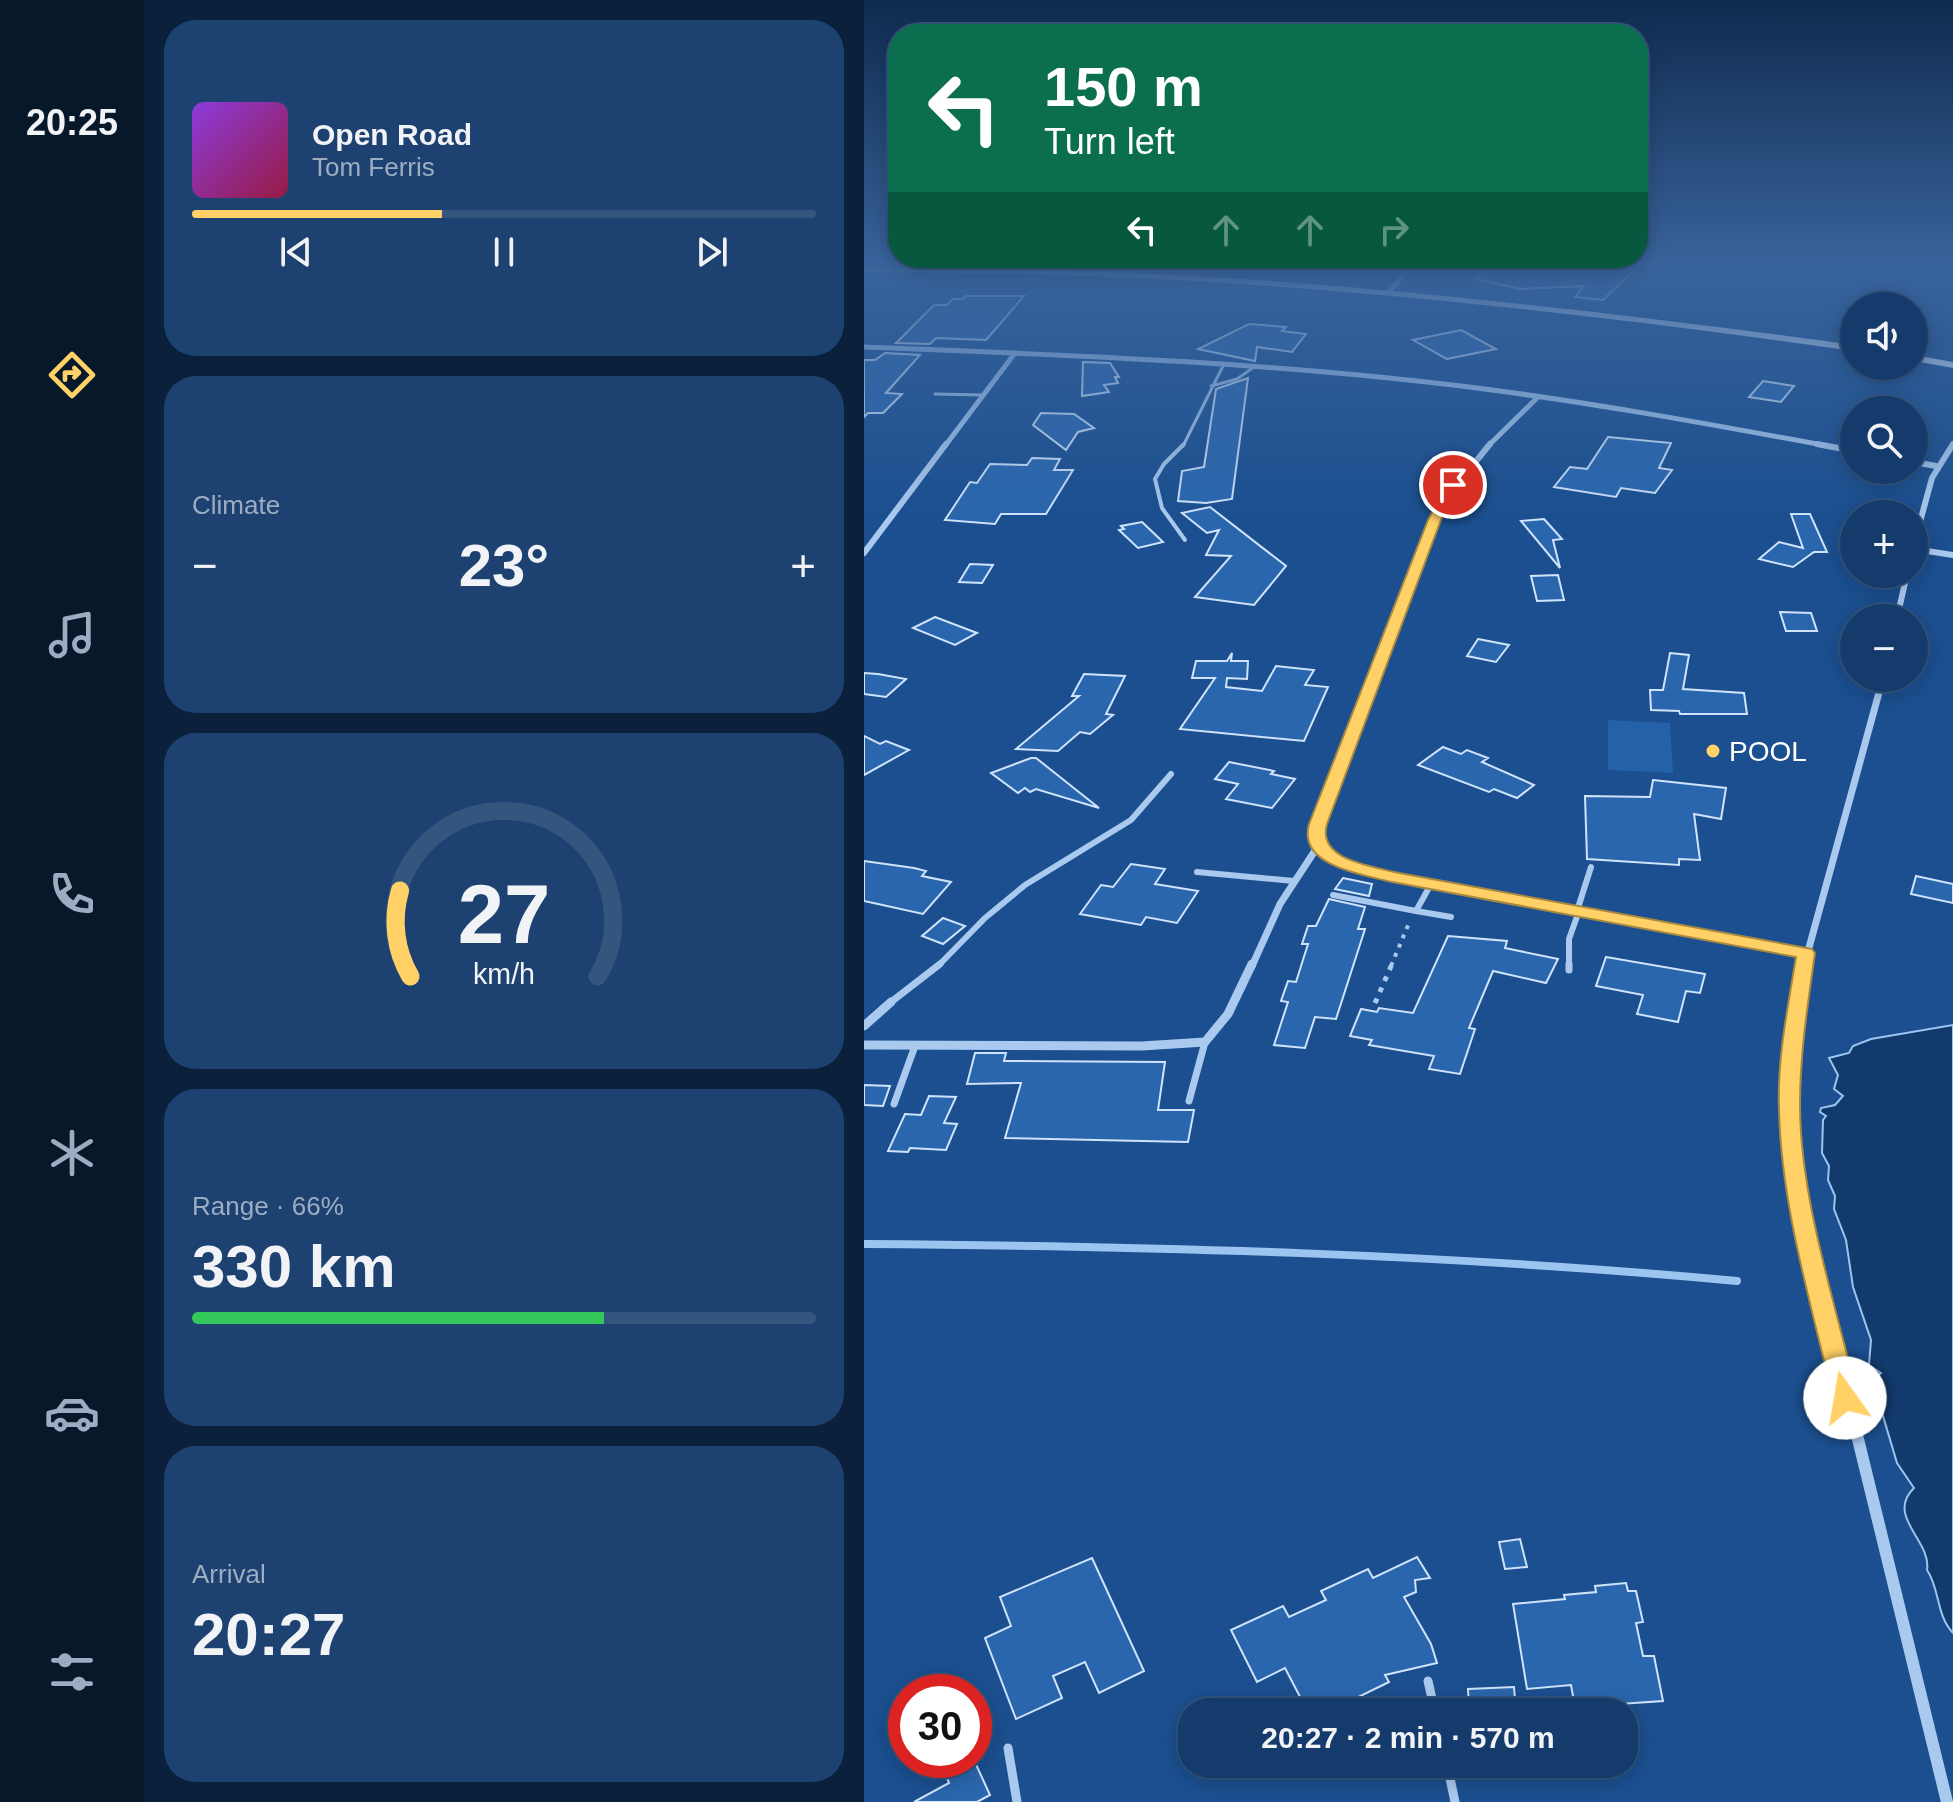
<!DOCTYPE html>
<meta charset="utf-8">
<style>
body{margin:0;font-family:Arial,sans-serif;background:#1d4271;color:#f1f3f6;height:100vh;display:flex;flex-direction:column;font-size:30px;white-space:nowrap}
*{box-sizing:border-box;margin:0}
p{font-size:26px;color:#9dadc1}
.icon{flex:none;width:44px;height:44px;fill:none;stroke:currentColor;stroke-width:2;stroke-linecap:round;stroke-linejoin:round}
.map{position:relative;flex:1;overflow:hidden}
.panel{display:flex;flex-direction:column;gap:20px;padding:20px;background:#0b203b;width:720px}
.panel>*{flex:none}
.top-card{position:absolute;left:24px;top:24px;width:760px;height:244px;border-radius:32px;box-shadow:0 4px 20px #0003,0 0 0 2px #33557e;background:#0b6e4f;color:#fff;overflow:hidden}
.controls{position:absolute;left:976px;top:292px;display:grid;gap:16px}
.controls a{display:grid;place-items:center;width:88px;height:88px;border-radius:50%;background:#143b6b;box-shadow:0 4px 20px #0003,0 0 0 2px #33557e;font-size:40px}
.speed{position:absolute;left:24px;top:1674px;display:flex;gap:16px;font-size:40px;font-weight:700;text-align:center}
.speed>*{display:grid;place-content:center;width:104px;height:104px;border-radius:50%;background:#143b6b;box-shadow:0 4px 20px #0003,0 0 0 2px #33557e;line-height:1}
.speed .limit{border:12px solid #d22;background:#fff;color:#111}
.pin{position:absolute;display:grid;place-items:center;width:68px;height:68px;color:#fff;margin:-34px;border:4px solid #fff;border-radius:50%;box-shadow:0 2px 8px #0007}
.me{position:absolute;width:88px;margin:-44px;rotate:347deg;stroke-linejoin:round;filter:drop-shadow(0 0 6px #0008)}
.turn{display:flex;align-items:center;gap:28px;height:168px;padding:0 24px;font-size:36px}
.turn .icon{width:104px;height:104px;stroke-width:2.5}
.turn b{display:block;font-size:56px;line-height:68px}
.lanes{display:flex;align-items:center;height:76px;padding:0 24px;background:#0003;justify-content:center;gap:40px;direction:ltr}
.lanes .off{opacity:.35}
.big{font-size:60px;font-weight:800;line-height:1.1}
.panel .card{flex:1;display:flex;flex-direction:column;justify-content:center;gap:12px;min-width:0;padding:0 28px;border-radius:32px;background:#1d4271}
.panel .dial{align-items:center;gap:0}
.dial svg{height:208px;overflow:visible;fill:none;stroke:#33557e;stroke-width:7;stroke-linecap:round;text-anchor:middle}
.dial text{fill:#f1f3f6;stroke:none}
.song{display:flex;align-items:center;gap:24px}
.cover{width:96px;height:96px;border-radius:12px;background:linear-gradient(135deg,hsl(270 70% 55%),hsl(340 70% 35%))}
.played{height:8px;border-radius:4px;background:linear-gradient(90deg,#ffd166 40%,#33557e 40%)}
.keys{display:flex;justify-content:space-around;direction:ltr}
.heat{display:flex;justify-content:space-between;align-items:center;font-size:44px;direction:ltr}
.charge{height:12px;border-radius:6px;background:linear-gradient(90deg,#34c759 66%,#33557e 0)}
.trip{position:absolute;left:314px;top:1698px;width:460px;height:80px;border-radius:32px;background:#143b6b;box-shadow:0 4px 20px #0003,0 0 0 2px #33557e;font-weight:800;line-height:80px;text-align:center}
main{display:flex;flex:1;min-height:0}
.dock{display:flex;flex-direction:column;width:144px;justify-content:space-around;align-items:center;background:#08182b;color:#9dadc1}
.dock .icon{width:56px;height:56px}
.dock .active{color:#ffd166}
.dock b{font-size:36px;color:#f1f3f6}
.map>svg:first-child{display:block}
</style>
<main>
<nav class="dock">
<b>20:25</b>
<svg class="icon active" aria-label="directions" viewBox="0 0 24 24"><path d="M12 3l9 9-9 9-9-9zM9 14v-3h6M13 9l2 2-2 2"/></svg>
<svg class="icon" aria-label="music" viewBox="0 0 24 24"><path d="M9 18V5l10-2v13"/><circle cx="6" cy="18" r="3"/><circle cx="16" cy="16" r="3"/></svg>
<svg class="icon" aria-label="phone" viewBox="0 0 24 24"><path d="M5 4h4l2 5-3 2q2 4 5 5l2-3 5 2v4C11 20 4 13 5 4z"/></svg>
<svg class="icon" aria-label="climate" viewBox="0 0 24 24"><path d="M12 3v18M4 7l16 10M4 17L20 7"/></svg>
<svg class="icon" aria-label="car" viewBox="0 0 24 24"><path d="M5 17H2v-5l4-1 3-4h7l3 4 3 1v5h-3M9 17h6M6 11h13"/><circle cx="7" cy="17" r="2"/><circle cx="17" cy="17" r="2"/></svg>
<svg class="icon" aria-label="filters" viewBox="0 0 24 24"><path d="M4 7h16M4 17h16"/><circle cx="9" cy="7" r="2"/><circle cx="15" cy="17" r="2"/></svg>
</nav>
<section class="panel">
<div class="card">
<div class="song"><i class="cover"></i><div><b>Open Road</b><p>Tom Ferris</p></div></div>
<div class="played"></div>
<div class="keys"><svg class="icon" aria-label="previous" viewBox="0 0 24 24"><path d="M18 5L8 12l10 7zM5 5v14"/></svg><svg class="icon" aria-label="pause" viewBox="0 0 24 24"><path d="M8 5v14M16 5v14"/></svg><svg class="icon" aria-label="next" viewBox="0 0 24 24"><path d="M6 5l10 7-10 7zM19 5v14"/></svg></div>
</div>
<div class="card"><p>Climate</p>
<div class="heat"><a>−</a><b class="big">23°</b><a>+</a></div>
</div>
<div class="card dial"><svg viewBox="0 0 100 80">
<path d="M14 69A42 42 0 1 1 86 69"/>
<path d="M14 69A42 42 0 0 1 10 36" stroke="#ffd166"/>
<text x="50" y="56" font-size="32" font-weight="700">27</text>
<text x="50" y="72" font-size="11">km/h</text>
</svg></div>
<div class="card"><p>Range · 66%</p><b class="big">330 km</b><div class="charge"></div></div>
<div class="card"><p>Arrival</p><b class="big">20:27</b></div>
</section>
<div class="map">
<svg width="1089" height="1802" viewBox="0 0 1089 1802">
<rect width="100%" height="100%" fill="#1b4f8f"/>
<!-- green -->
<polygon fill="#2461a8" points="744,720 806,723 809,773 744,770"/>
<!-- water -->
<path fill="#123a6d" stroke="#9cc4f0" stroke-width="2" d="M1089,1025V1633C1072,1615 1076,1589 1063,1570C1068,1541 1021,1516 1050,1488L1033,1463L1014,1399L1016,1395L1010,1389L1008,1380L1017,1373L1005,1365L1007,1340L989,1287L982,1240L970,1209L971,1196L964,1180L965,1166L958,1153L959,1120L962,1116L956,1112L957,1108L971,1105L979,1096L970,1089L974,1075L965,1058L985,1053L989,1046L1007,1039Z"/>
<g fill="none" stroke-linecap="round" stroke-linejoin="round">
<!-- stream -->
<path stroke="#9cc4f0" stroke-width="8" d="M0,1244C292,1246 582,1254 873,1281"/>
</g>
<!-- building -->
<g fill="#2a66ad" stroke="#cfe3fa" stroke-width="2">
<polygon points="634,265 776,265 739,300 711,297 720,286 656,289 611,279"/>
<polygon points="102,296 160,296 122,340 72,338 66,344 32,343 70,305 83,305 89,299 98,299"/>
<polygon points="385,324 422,327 418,331 442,334 428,352 393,347 391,361 334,349"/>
<polygon points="597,330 632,349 583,359 549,340"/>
<polygon points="21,353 56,355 22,393 38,394 19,413 4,413 0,417 0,360 11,360"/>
<polygon points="219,362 246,363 255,377 251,377 254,383 240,385 245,392 218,396"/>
<polygon points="384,378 368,499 342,503 314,501 318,471 340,467 352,389"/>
<polygon points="899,381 930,386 917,402 885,397"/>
<polygon points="177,413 210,414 230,428 214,432 202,450 169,425"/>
<polygon points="744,437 807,443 795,468 808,470 791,493 757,488 752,497 690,487 706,467 723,469"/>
<polygon points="168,458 196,459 190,470 209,470 182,514 137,514 131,524 81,520 106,482 113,483 126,464 163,465"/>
<polygon points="346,507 422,566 390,605 331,597 367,556 342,555 355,530 343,533 318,513"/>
<polygon points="927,514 946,514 963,552 950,552 929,567 895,559 915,542 939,548"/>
<polygon points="680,519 698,539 689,540 696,568 657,521"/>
<polygon points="278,522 299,542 274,548 255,530 260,529 257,526"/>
<polygon points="106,564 129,565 118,583 95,582"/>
<polygon points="694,575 700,600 673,601 667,576"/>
<polygon points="916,612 947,613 953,631 922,631"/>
<polygon points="71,617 113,633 91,645 49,628"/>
<polygon points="614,639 645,645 632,662 603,656"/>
<polygon points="368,653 367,661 384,661 383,679 363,678 362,687 398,691 412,666 450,670 441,685 464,687 440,741 316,729 351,678 328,678 332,661 363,661"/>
<polygon points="806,653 825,655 819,689 880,693 883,714 816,714 815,711 787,710 786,690 799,690"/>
<polygon points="0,673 14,674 42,679 22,697 0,694"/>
<polygon points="220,674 261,676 242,714 249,715 226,734 216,732 194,751 152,749 215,696 208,696"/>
<polygon points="0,736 16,744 22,741 45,750 0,775"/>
<polygon points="579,747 597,754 603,750 624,758 618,762 670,785 653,798 630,789 625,792 554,765"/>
<polygon points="167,758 172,758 235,808 172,789 166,792 161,788 154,793 127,773"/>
<polygon points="365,762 410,771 407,774 431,779 408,808 362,799 374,784 351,779"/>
<polygon points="789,780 862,788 857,819 830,814 836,860 815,859 815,865 723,859 721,796 786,797"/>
<polygon points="0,861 50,868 62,871 58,876 87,882 59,914 14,904 0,901"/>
<polygon points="267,864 301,869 291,884 334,891 313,923 282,917 277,925 216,914 237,885 249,887"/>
<polygon points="1052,876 1089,884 1089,903 1047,894"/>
<polygon points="479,878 508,884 505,896 471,889"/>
<polygon points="465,899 501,907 494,929 501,929 472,1019 451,1017 441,1048 410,1045 424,1002 417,1001 424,981 432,982 444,944 438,944 444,926 452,926"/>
<polygon points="79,918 101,926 79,944 58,936"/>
<polygon points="584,936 643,941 641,948 694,959 682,983 629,971 605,1028 611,1029 596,1074 565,1069 570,1056 505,1045 508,1040 486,1036 497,1009 513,1012 515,1008 549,1013"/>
<polygon points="742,957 841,974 836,993 822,991 814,1022 773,1014 779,995 732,986"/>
<polygon points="111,1053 142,1053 140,1061 301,1062 294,1110 330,1110 324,1142 141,1138 157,1083 103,1084"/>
<polygon points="0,1085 26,1086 19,1106 0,1105"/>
<polygon points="65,1096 92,1097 80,1123 93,1124 82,1150 46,1148 44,1152 24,1151 41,1114 57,1115"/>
<polygon points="656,1539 663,1567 641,1569 635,1542"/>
<polygon points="553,1557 566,1578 551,1580 552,1592 540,1597 567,1644 573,1663 521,1675 525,1682 480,1704 484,1712 444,1712 421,1668 393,1682 367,1630 419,1606 425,1617 462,1600 457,1591 504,1569 509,1578"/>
<polygon points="228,1558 280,1671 235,1693 221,1662 189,1676 198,1698 152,1719 121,1638 147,1626 136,1597"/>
<polygon points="762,1583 764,1591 772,1591 779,1622 772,1623 779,1656 790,1656 799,1701 711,1707 707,1685 663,1689 649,1604 701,1599 700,1595 732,1592 731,1586"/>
<polygon points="650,1687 652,1712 620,1712 619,1706 605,1707 604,1689"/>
<polygon points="93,1760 110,1760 126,1795 113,1802 50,1802 85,1783 79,1768"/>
</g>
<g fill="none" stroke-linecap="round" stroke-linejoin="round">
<!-- path-far1 -->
<polyline stroke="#a9c9ee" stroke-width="4" stroke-dasharray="4 6" stroke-linecap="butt" points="527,966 545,923"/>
<!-- path -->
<polyline stroke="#a9c9ee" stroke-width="5" stroke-dasharray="5 7" stroke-linecap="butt" points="511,1003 528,964"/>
<!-- lane-far4 -->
<g stroke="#a9c9ee" stroke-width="3">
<polyline points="792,265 799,266"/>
<polyline points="347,386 373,379 390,367"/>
<polyline points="71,394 119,395"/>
<polyline points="319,446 360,364"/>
</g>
<!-- lane-far3 -->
<polyline stroke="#a9c9ee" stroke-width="4" points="320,444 300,464 291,479 298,508 321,540"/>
<!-- lane-far2 -->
<g stroke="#a9c9ee" stroke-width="6">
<polyline points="333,872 430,881"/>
<polyline points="469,895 552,911 567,884"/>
<polyline points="552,911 587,917"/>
<polyline points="713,911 727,867"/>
<polyline points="74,966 121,918 161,885 267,820 307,774"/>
<polyline points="705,966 705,939 715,911"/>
</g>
<!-- lane-far1 -->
<g stroke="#a9c9ee" stroke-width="7">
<polyline points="705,964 705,970"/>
<polyline points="27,1002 76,964"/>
<polyline points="325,1101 341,1042"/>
<polyline points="30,1104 51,1046"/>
</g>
<!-- lane -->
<g stroke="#a9c9ee" stroke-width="9">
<polyline points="564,1681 571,1712"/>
<polyline points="144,1748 153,1802"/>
<polyline points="583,1764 591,1802"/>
</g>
<!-- street-far4 -->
<g stroke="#a9c9ee" stroke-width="5">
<polyline points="525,292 548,265"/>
<path d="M0,347C202,355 404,362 605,387C725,402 845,424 964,446"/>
<polyline points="81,446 151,353"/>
<polyline points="624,446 674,397"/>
</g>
<!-- street-far3 -->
<g stroke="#a9c9ee" stroke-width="6">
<polyline points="953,444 990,451"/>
<polyline points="1050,462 1072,466"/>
<polyline points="1050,544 1068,478 1089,444"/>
<polyline points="1050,549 1089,555"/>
<polyline points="0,553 82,444"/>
<polyline points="1033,618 1043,574"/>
<polyline points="512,675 578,503 626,444"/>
</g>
<!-- street-far2 -->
<g stroke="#a9c9ee" stroke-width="7">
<path d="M512,673L454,824C451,864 497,870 528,877L942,953"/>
<polyline points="388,966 416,904 454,846"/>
<polyline points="940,966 1019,678"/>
</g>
<!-- street-far1 -->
<g stroke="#a9c9ee" stroke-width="9">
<path d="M940,964C933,1011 925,1057 925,1105C925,1183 950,1260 968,1335"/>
<polyline points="0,1026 27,1002"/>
<polyline points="0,1045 278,1046 341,1042 364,1014 388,964"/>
</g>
<!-- street -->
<polyline stroke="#a9c9ee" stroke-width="12" points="968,1333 1083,1802"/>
<!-- secondary -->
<g fill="#d6e6fa" fill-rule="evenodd">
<path d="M0,268C125,268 251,270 376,279C581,293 786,317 990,345V351C786,322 581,298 376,284C251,275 125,273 0,272Z"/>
<polygon points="1050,355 1089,362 1089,368 1050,361"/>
</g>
</g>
<!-- sky -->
<linearGradient id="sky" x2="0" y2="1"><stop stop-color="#0f2b4f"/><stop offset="0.51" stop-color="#39639b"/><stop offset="1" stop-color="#39639b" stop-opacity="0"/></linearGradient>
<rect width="1089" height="517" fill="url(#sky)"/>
<!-- route -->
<path fill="#ffd166" stroke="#a68842" stroke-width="2" d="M584,482L595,485L577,520L463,824C453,859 504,865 530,872L948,949L951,953C944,1003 936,1053 936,1105C936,1198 972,1306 994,1398L990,1405L981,1408L973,1405L969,1398C947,1303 917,1206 915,1109C913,1058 924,1007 932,957L528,882C499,875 433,866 445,824L564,520Z"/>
<!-- markers -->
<circle fill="#ffd166" stroke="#1b4f8f" stroke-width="3" cx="849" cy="751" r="8"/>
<g text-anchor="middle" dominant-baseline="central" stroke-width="8" stroke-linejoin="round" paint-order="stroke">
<!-- poi labels -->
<g font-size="28" fill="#fff" stroke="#1b4f8f" text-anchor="start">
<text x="865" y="751">POOL</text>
</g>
</g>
</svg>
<div class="controls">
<a><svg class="icon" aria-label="sound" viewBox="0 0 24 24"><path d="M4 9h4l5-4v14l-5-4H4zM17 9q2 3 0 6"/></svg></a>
<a><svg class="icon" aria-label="search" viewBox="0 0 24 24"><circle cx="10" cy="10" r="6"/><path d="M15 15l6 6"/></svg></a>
<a>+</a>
<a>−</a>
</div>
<div class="speed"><div class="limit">30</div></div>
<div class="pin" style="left:589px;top:485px;background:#d93025"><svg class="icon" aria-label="arrive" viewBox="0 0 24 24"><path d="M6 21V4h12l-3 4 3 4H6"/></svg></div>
<svg class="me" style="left:981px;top:1398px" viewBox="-20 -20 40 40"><circle r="19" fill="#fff"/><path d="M0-13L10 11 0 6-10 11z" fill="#ffd166"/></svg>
<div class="trip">20:27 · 2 min · 570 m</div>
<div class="top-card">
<div class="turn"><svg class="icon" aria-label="left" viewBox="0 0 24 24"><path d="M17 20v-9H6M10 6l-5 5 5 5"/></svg><div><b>150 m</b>Turn left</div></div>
<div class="lanes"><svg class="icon" aria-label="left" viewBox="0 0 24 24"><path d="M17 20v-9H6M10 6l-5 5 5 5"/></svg><svg class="icon off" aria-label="ahead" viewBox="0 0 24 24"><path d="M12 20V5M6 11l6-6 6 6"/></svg><svg class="icon off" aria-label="ahead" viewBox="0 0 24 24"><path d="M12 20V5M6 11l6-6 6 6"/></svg><svg class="icon off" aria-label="right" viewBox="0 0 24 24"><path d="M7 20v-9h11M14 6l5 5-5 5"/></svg></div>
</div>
</div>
</main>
